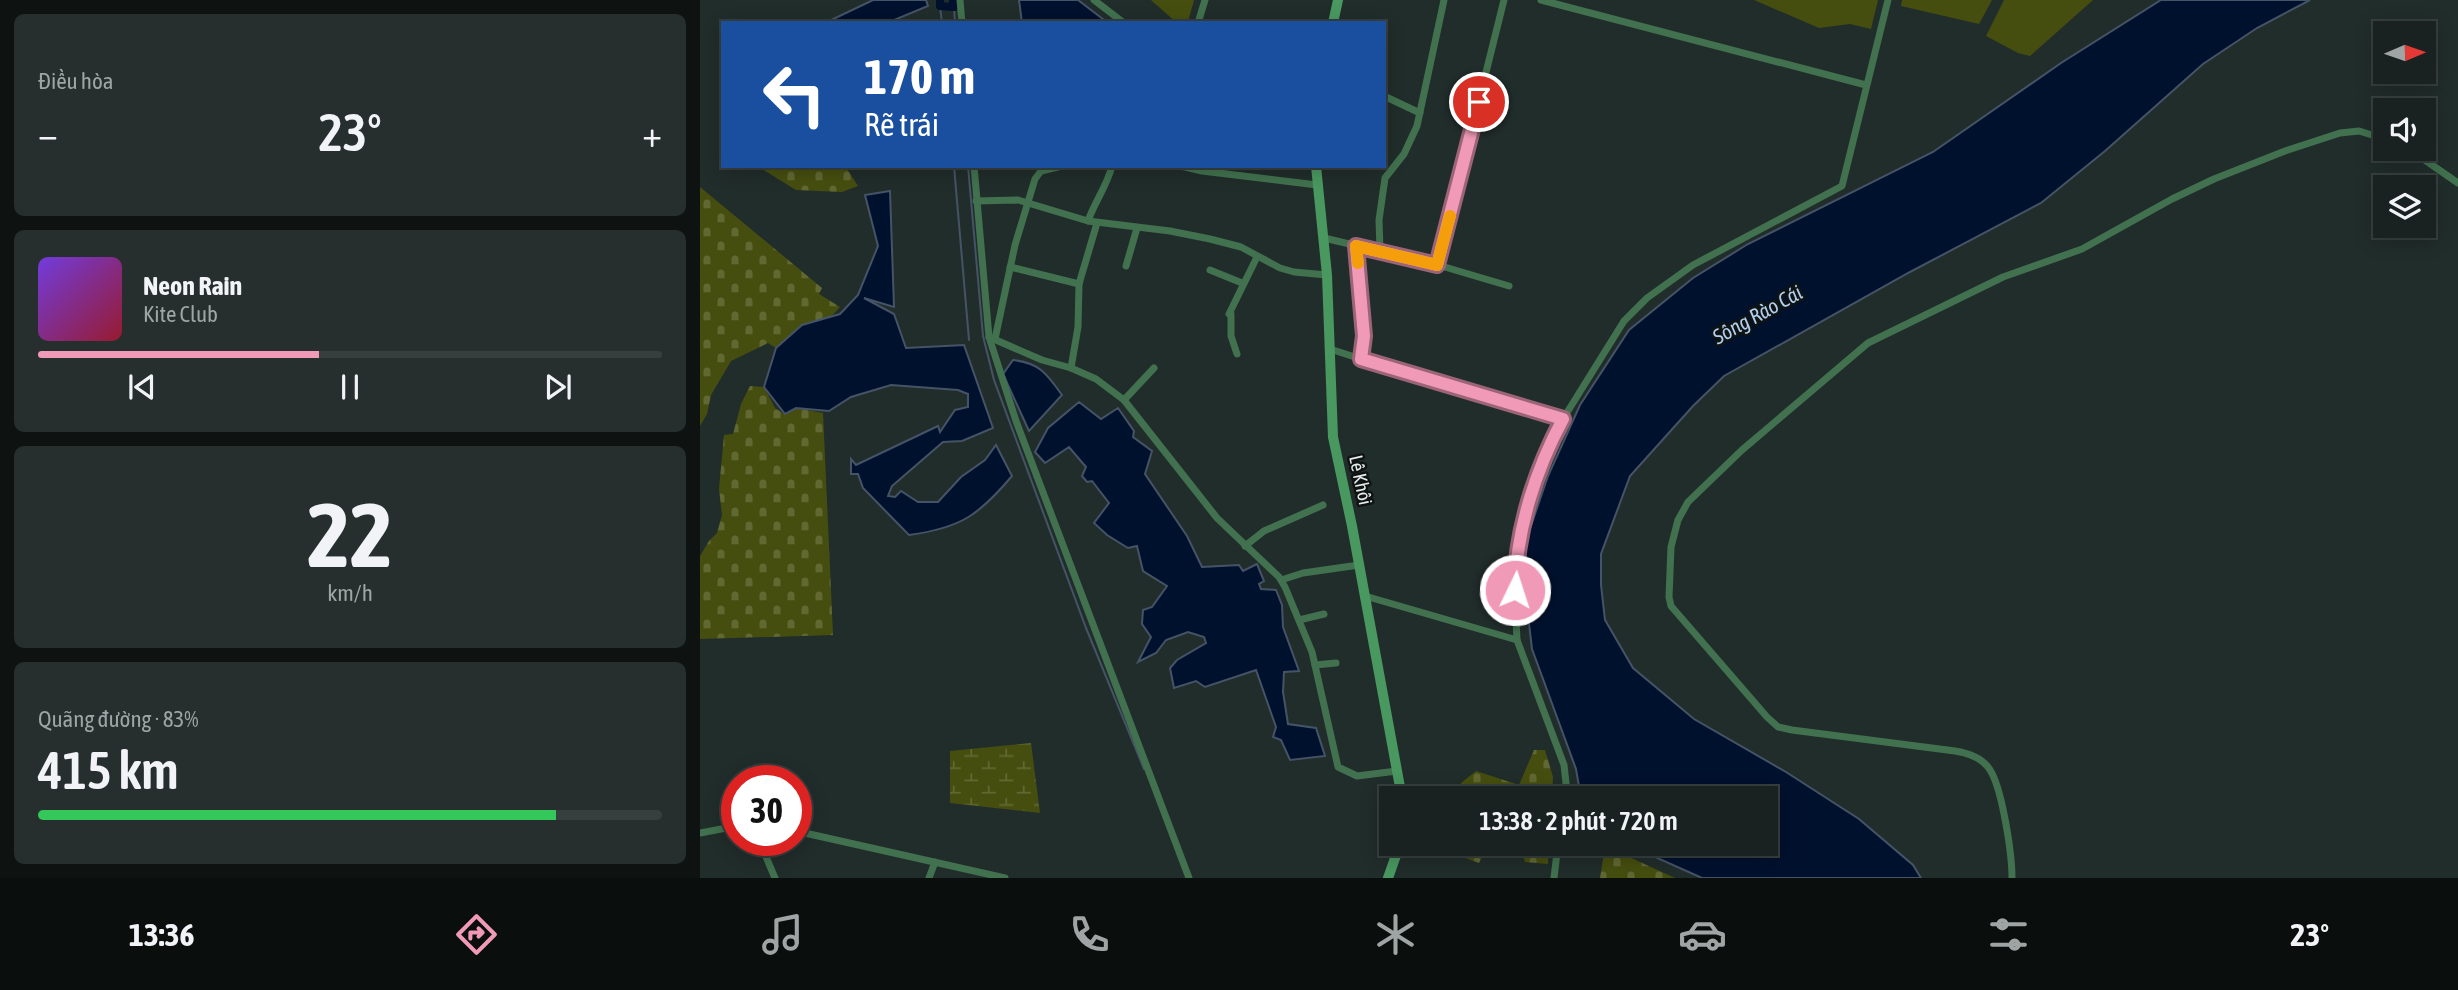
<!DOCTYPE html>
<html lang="vi">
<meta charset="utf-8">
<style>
body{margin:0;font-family:"Asap Condensed",sans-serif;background:#262f2d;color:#f1f3f6;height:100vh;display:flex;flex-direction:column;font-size:26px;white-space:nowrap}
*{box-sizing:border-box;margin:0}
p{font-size:23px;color:#9fa4a5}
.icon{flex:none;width:38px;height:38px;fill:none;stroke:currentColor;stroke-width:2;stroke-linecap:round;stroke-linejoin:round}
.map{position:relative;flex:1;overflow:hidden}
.details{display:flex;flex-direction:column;gap:14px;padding:14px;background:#0e1312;width:700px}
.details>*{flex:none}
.banner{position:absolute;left:21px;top:21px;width:665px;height:147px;border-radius:0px;box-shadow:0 4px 18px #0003,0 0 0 2px #373f3e;background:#1a4fa0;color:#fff;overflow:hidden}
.needle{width:46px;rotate:88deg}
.fabs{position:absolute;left:1673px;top:21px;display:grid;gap:14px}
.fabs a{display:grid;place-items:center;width:63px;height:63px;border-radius:0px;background:#192220;box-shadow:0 4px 18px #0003,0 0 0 2px #373f3e;font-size:35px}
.speed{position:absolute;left:21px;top:765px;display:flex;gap:14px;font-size:35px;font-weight:700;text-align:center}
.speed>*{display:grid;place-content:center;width:91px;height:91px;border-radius:50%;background:#192220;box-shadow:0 4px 18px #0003,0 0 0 2px #373f3e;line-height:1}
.speed .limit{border:10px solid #d22;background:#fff;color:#111}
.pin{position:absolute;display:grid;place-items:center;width:60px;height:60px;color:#fff;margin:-30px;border:4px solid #fff;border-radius:50%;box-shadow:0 2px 7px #0007}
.me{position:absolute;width:77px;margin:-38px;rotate:4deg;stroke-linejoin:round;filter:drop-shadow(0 0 5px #0008)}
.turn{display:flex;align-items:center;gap:24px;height:147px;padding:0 28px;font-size:32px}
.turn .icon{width:91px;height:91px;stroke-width:2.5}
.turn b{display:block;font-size:49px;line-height:60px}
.big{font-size:52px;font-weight:600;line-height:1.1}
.details .widget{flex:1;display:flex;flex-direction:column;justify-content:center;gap:10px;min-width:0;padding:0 24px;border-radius:10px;background:#262f2d}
.details .dial{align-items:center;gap:0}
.dial b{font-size:91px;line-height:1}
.song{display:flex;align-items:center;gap:21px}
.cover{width:84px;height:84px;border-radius:10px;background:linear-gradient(135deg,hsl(260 70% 55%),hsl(350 70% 35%))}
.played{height:7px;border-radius:4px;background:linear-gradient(90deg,#f09ab7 45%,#373f3e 45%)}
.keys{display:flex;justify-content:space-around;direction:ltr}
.heat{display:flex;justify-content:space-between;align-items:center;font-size:38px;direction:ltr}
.charge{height:10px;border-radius:5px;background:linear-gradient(90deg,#34c759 83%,#373f3e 0)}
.trip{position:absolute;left:679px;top:786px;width:399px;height:70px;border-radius:0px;background:#192220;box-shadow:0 4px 18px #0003,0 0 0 2px #373f3e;font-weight:600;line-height:70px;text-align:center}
.dock{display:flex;height:112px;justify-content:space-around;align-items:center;background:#0a0e0d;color:#9fa4a5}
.dock .icon{width:49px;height:49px}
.dock .current{color:#f09ab7}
.dock b{font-size:32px;color:#f1f3f6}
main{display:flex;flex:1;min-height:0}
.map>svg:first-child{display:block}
</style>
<main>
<section class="details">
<div class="widget"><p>Điều hòa</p>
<div class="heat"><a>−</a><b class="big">23°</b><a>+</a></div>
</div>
<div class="widget">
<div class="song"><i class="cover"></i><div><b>Neon Rain</b><p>Kite Club</p></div></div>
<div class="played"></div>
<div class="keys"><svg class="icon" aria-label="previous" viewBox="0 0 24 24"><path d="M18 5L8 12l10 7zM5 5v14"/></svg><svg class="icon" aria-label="pause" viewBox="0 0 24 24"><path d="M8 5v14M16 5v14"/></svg><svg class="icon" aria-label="next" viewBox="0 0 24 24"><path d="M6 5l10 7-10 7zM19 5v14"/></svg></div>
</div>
<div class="widget dial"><b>22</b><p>km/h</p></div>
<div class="widget"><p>Quãng đường · 83%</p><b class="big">415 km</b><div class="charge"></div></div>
</section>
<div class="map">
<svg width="1758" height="878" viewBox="0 0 1758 878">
<defs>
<pattern id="wetland-marsh" width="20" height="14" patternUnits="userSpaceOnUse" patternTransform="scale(1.75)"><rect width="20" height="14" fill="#464e0f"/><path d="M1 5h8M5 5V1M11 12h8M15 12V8" fill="none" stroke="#616832"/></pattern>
<pattern id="cemetery-stones" width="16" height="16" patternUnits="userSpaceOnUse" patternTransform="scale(1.75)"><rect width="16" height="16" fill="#464e0f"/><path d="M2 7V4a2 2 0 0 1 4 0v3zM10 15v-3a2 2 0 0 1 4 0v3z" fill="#616832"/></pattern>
</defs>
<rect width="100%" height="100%" fill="#212d2b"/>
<!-- grass -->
<g fill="#464e0f">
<polygon points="451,0 494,0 488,22 477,23"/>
<polygon points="1054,0 1178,0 1171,29 1150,24 1119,28"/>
<polygon points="1202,0 1292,0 1279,24 1201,6"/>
<polygon points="1304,0 1393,0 1330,56 1318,53 1286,36"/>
</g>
<!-- wetland -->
<polygon fill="url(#wetland-marsh)" points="331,743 340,813 250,803 250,751"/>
<!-- cemetery -->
<g fill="url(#cemetery-stones)">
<polygon points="57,166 145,166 158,186 142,192 96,190"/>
<polygon points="0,187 122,288 119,294 140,307 128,320 102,325 76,348 68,343 31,361 11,395 7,414 0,426"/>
<polygon points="50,386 64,387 75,408 84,414 91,407 123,413 133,635 0,639 0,556 9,541 17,533 22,515 19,489 24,435 33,434 41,404"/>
<polygon points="834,750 845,750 853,777 852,798 761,798 761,783 776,771 819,785"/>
<polygon points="763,844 849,844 848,864 825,862 822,853 785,851 779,863 763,857"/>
<polygon points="905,846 975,878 900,878"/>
</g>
<!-- water -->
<g fill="#00112e" stroke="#455367" stroke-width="2">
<polygon points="173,0 226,0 228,6 187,23 125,23"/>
<polygon points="319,0 378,0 408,23 322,23"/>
<polygon points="1461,0 1610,0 1557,28 1503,64 1405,151 1341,203 1210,272 1024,376 993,406 930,476 901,554 901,585 905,620 933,668 994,719 1086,772 1159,819 1213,865 1221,878 1002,878 926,844 1066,844 1066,798 881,798 876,769 832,649 821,555 848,476 880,405 929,330 993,278 1048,244 1233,152 1361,63"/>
<path d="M190,191L194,307L164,298L194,314L206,348L264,345L293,428L262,441L243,442L192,486L188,496L195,497L201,491L218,502H238L261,477L285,460L296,445L312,476C279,515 261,528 209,535L163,488L158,474H151V459L156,465L238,426L240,432L255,410L268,407V394L258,390L191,385L151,397L129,411L96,408L85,414L64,387L76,348L102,325L140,314L158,295L178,246L165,195Z"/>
<path d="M313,360C340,363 347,374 362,395L329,431L303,374Z"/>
<polygon points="379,402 401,419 418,408 434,431 433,437 452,451 445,474 487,536 502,567 539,565 543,571 557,564 564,581 559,584 561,589 576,590 582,605 583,627 599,671 584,672 583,692 588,724 616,728 625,756 590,760 581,740 573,737 576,727 556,670 505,687 496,681 474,688 470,668 477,660 506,643 504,637 488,632 466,640 456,653 438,662 451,637 442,624 443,610 452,607 467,586 443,571 437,546 428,548 407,535 394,523 409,503 392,481 387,482 382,476 386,467 369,447 345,463 335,452 348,428"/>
</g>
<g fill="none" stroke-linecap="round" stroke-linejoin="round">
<!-- stream -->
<g stroke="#455367" stroke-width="2">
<polyline points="240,6 242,23"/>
<polyline points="254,7 255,23"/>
<polyline points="254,166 269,340"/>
<polyline points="268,166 283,336 294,380 386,628 444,769"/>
</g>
<!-- canal -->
<polyline stroke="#00112e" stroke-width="8" points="240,0 240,6 254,7 253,0"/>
<!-- street -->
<g stroke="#41714e" stroke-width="7">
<polyline points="260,0 262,23"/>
<polyline points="394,0 424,23"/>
<polyline points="841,0 1166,85"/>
<polyline points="498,23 505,0"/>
<polyline points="684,96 720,113"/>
<polyline points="1709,149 1758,183"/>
<polyline points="274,166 289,337 316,421 489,878"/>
<polyline points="481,166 502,171 617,185"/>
<polyline points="276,201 318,200 388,221 470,231 510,239 541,247 580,268 594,272 627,275"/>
<path d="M388,221C395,201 407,186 412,166"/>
<polyline points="624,238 738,265 809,286"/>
<polyline points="656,246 664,336 661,359"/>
<polyline points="680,250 679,220 685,178 704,154 717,126 744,0"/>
<polyline points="738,265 804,0"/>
<polyline points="426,266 437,228"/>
<polyline points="310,267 379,284"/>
<polyline points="510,270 542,283"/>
<polyline points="529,314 557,257"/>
<polyline points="531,314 531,336 537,354"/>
<polyline points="289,337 342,360 371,368 396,379 424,400 517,518 579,577 585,587 612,652 638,767 657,776 697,771"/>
<polyline points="295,339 315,245 335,179 341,171 362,166"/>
<path d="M630,349L720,378L863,419C837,466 819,520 815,575C814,596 816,618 817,640"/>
<polyline points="371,368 378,327 379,284 397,223"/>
<polyline points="424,400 454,368"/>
<polyline points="863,419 924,321 947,298 993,265 1142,186 1188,0"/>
<polyline points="545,546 564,531 623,505"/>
<polyline points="581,580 603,573 659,565"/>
<polyline points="665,596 817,640 864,765 866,783 864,798"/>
<polyline points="599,620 624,614"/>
<polyline points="615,665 636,663"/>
<polyline points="96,831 305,878"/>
<polyline points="0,833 37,826"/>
<polyline points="59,840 75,878"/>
<polyline points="229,878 235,862"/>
<polyline points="854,878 858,844"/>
<path d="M1312,878C1312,855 1302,784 1288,767C1280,757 1268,753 1255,751L1092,730L1078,727L1067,717L971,606L969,597L971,547L978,520L988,502L1042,450L1168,343L1303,277L1382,249L1472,199L1514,179L1585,151L1640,133L1659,131L1685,139"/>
</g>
<!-- secondary -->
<g stroke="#499860" stroke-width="10">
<polyline points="633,23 638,0"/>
<polyline points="616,166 627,275 633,437 652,526 702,798"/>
<polyline points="688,878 700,844"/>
</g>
</g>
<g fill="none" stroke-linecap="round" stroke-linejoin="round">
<defs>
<path id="route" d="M779,102L737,265L656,246L664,336L661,359L863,419C835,471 816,531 815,590"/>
</defs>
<!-- route casing -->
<use href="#route" stroke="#9c6477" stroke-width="18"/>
<!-- route -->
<use href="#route" stroke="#f09ab7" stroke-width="12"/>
<!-- slow -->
<polyline stroke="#f59e0b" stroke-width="12" points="658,263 656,246 737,265 750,216"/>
</g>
<g text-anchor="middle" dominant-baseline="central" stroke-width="5" stroke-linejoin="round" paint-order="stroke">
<!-- street labels -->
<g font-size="19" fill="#e5edec" stroke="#0f1413">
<text transform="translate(661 480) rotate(78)">Lê Khôi</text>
</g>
<!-- water labels -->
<g font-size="21" font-style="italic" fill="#b3cef0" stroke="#0f1413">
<text transform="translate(1057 314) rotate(-29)">Sông Rào Cái</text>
</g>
</g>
</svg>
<div class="fabs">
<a><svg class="needle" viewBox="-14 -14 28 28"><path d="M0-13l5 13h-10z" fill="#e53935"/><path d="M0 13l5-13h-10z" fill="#9fa4a5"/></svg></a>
<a><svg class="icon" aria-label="sound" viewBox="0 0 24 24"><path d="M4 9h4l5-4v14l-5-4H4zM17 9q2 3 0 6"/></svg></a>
<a><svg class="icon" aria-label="layers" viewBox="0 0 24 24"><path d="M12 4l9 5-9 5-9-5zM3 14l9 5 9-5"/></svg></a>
</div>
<div class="speed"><div class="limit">30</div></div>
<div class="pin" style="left:779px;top:102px;background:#d93025"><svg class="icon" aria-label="arrive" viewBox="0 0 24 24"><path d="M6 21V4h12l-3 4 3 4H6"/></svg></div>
<svg class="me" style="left:815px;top:590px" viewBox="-20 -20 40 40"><circle r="17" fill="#f09ab7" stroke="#fff" stroke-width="3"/><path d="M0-11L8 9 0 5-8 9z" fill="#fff"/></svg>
<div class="trip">13:38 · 2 phút · 720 m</div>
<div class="banner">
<div class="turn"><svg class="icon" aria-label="left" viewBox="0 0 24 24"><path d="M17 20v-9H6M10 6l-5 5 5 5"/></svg><div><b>170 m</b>Rẽ trái</div></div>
</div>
</div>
</main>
<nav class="dock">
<b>13:36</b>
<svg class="icon current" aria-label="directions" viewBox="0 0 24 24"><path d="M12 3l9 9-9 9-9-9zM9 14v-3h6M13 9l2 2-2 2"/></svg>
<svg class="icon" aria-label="music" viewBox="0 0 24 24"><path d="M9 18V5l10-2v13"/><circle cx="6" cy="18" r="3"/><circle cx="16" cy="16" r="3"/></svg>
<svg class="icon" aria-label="phone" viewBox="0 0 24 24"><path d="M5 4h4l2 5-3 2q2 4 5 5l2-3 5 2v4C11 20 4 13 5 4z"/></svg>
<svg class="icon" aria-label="climate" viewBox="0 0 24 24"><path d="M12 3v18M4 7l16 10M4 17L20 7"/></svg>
<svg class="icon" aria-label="car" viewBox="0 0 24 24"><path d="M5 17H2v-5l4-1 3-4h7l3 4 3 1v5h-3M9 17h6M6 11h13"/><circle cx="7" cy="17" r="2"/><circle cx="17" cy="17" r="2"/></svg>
<svg class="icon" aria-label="filters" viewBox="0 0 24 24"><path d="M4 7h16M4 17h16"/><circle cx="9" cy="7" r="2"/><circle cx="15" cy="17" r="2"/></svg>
<b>23°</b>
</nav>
